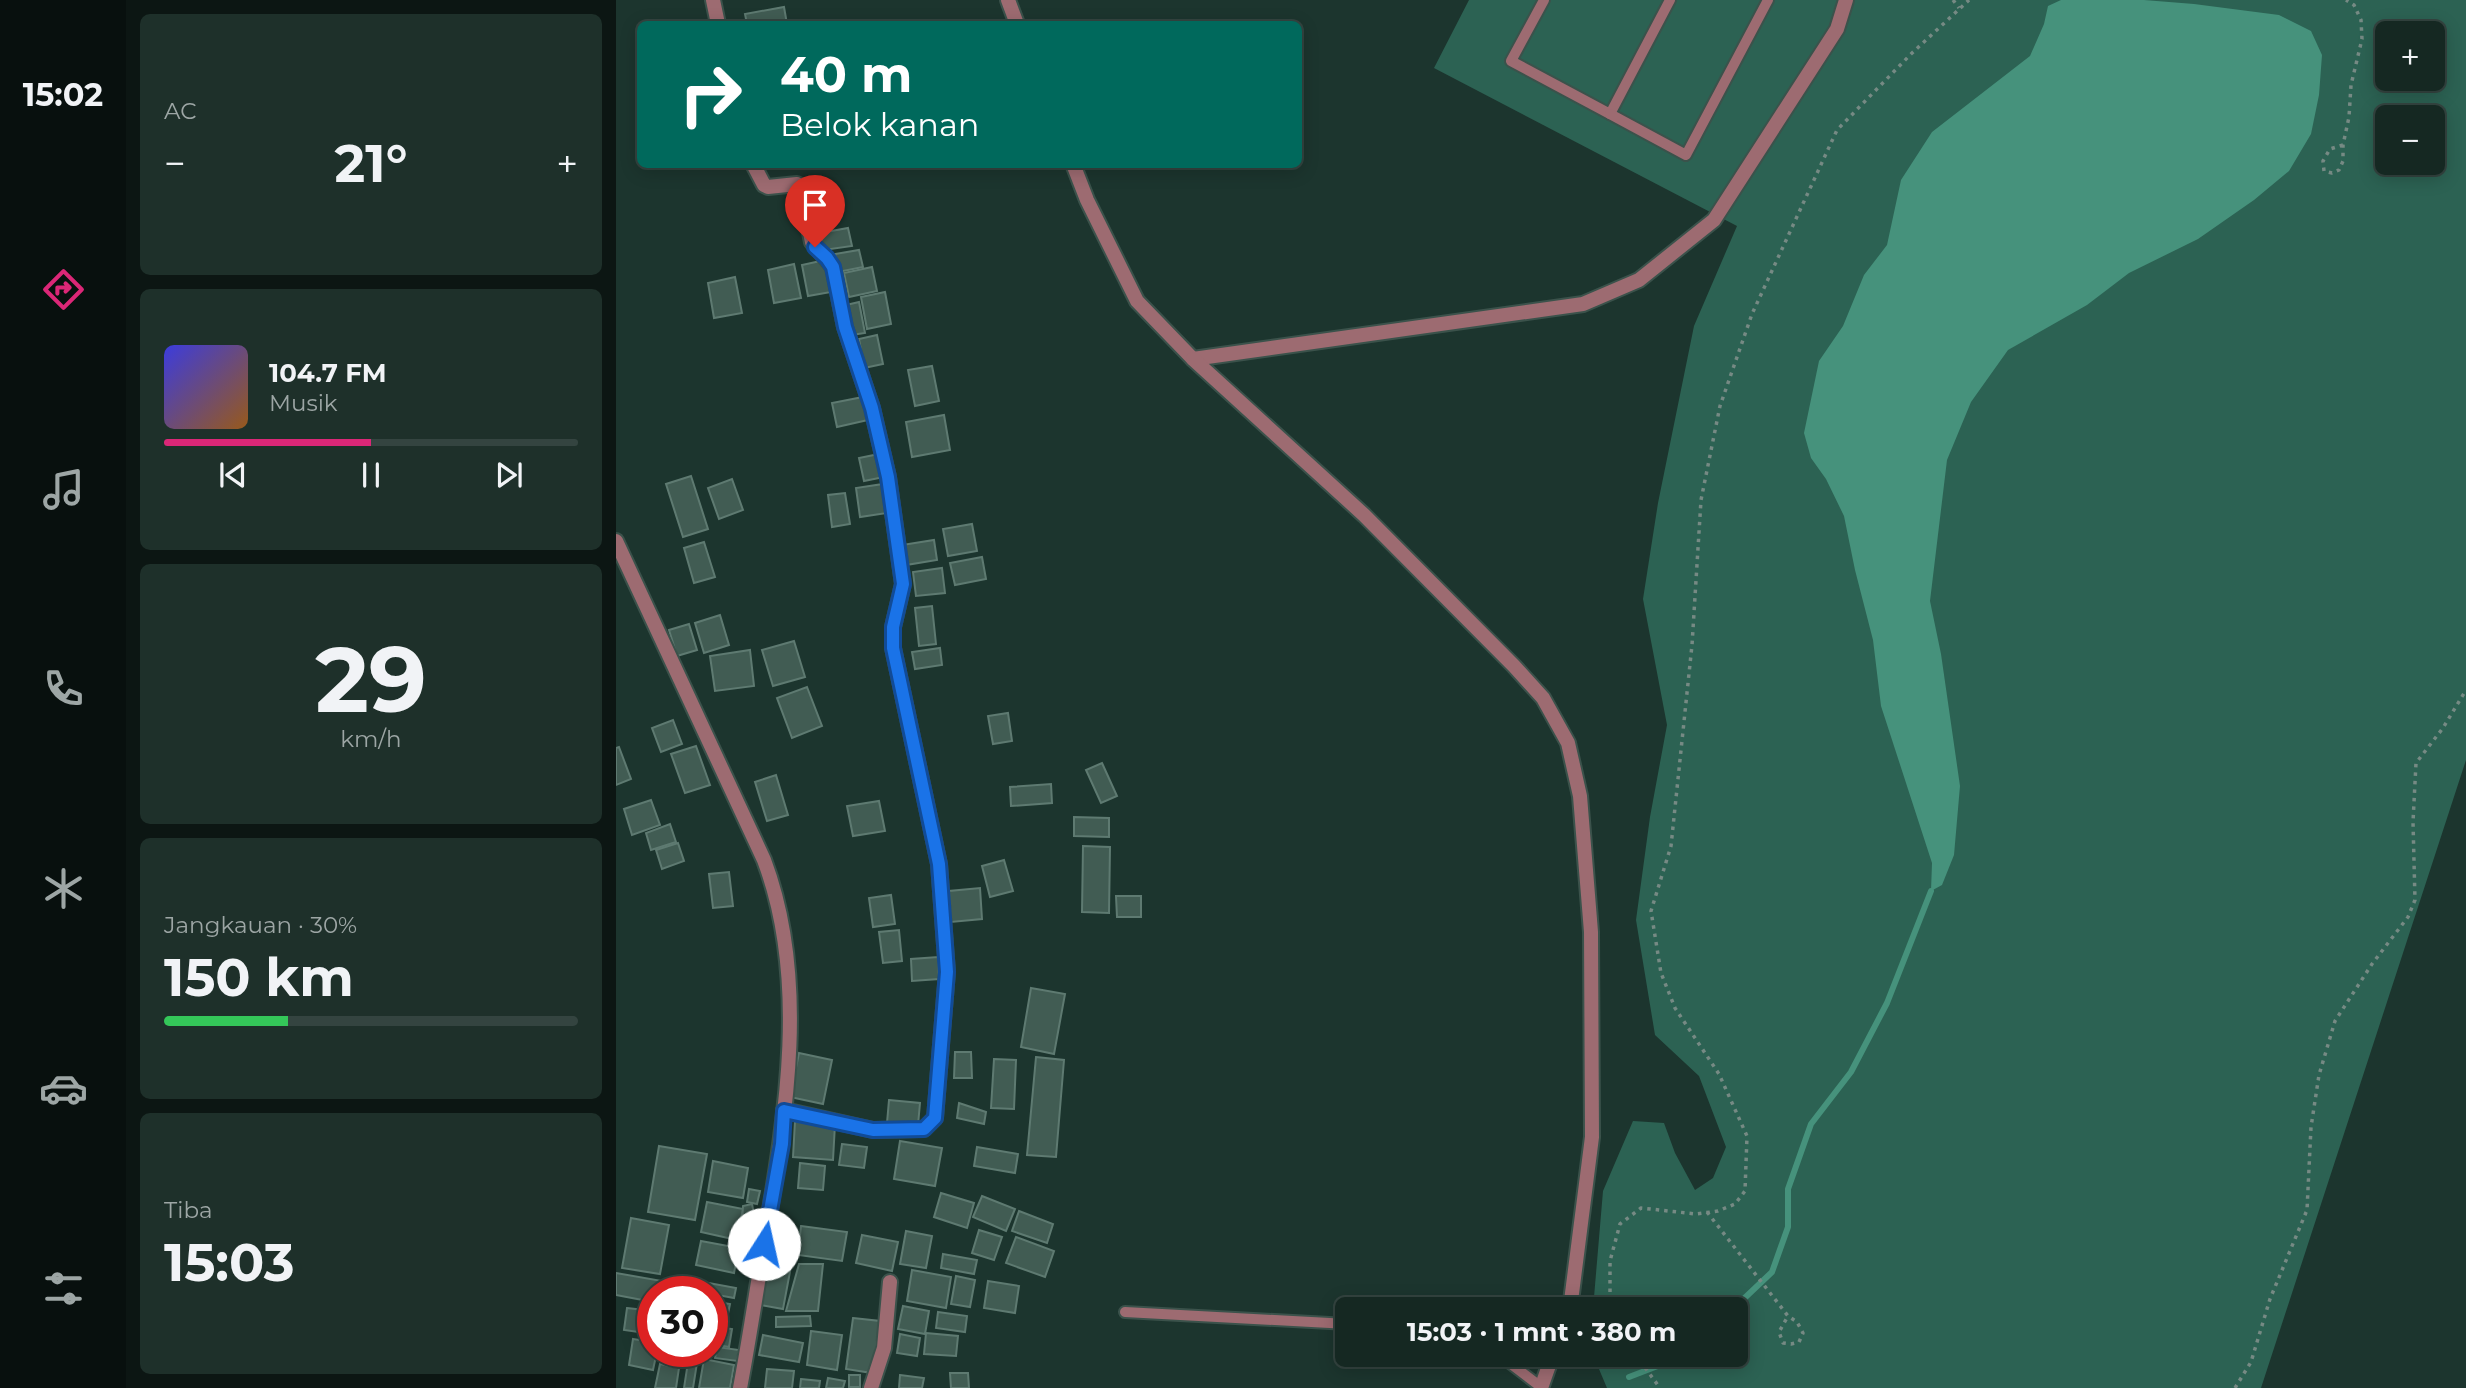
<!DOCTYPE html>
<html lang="id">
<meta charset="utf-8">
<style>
body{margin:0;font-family:Montserrat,sans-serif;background:#1e302a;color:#f1f3f6;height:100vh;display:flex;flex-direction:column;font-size:26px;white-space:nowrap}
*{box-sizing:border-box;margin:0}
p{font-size:23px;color:#9da6a5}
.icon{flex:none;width:38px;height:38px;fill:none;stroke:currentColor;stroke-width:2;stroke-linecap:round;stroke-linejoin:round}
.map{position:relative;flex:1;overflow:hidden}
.side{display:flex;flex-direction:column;gap:14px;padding:14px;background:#0c1613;width:490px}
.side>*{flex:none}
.guide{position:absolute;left:21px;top:21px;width:665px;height:147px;border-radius:10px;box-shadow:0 4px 18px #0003,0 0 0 2px #344440;background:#00695c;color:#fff;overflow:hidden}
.fabs{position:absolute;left:1759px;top:21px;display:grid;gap:14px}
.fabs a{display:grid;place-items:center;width:70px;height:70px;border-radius:10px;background:#152822;box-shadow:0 4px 18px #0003,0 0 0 2px #344440;font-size:35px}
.speed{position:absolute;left:21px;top:1276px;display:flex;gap:14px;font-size:35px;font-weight:700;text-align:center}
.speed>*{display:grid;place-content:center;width:91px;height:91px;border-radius:50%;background:#152822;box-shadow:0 4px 18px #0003,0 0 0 2px #344440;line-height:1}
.speed .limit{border:10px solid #d22;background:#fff;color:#111}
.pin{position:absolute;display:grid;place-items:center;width:60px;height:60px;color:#fff;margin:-72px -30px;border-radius:50% 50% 50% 0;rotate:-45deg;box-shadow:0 0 7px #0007}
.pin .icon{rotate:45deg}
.me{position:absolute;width:77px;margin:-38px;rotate:10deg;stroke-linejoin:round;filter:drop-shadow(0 0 5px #0008)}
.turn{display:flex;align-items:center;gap:24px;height:147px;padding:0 28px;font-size:32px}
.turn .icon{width:91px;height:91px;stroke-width:2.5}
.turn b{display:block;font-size:49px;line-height:60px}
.big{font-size:52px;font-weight:700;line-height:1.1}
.side .card{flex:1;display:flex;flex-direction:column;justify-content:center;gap:10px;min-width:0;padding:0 24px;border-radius:10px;background:#1e302a}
.side .dial{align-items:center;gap:0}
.dial b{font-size:91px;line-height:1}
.song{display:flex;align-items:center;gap:21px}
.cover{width:84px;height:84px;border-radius:10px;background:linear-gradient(135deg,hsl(240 70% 55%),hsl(30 70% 35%))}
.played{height:7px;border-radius:4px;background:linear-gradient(90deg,#db2777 50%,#344440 50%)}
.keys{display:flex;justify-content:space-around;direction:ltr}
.heat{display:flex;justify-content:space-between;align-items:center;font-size:38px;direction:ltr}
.charge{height:10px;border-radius:5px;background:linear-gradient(90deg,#34c759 30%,#344440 0)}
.trip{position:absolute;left:719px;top:1297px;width:413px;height:70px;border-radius:10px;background:#152822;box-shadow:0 4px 18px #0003,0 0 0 2px #344440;font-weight:700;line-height:70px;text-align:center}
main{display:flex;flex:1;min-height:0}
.tabs{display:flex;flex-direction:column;width:126px;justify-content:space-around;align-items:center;background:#08100e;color:#9da6a5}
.tabs .icon{width:49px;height:49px}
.tabs .selected{color:#db2777}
.tabs b{font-size:32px;color:#f1f3f6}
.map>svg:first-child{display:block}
</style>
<main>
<nav class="tabs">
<b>15:02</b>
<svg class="icon selected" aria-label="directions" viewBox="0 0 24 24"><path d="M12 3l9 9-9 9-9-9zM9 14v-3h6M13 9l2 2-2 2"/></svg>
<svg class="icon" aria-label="music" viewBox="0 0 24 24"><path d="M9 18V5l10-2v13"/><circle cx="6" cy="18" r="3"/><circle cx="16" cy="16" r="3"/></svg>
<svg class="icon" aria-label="phone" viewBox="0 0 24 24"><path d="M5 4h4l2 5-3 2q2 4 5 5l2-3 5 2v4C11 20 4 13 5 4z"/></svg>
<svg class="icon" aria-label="climate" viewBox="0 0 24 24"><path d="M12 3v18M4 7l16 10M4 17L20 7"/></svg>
<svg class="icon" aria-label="car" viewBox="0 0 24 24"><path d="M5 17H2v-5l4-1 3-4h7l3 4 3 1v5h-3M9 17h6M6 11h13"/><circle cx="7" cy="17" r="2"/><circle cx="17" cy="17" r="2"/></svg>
<svg class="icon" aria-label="filters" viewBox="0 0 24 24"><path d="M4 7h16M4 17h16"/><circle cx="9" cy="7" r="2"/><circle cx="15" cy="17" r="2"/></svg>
</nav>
<section class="side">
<div class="card"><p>AC</p>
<div class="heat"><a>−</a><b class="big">21°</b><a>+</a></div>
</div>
<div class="card">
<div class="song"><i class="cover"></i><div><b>104.7 FM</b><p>Musik</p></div></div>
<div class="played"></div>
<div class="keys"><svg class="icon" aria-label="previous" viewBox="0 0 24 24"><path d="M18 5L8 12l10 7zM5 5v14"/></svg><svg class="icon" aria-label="pause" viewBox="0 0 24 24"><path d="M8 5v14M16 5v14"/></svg><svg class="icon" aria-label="next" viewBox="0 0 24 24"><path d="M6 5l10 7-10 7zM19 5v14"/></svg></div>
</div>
<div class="card dial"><b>29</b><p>km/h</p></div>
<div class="card"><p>Jangkauan · 30%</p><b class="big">150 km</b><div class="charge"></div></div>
<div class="card"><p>Tiba</p><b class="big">15:03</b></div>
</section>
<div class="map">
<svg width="1850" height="1388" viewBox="0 0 1850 1388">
<rect width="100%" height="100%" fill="#1c352e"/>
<!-- green -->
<path fill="#2c6253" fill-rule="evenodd" d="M853,0H1850V760L1645,1388H991L980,1362L979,1355L1120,1354V1309H977L987,1191L1017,1121L1048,1123L1059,1153L1079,1190L1097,1178L1110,1147L1083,1076L1039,1035L1020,920L1034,817L1051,725L1027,599L1042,503L1078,326L1121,226L818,68ZM1771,33H1816V79H1771ZM1771,117H1816V163H1771Z"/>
<!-- water -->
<polygon fill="#46927c" points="1445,0 1528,0 1578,4 1663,15 1695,31 1706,55 1703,95 1695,134 1673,171 1638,200 1582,239 1513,273 1471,305 1392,350 1355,402 1331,460 1314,601 1325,654 1344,786 1338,855 1326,885 1315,891 1316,863 1265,706 1257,640 1239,570 1228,516 1210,479 1195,458 1188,433 1203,361 1227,326 1248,275 1271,245 1285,180 1316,132 1414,56 1428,24 1432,6"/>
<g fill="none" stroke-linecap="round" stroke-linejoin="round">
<!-- stream -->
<g stroke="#46927c" stroke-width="6">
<polyline points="1117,1309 1156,1272 1172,1227 1172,1189 1195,1124 1235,1072 1271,1003 1315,891"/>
<polyline points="1013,1377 1060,1359 1065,1354"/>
</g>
</g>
<!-- building -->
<g fill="#415c53" stroke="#5e7a71" stroke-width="2">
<polygon points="168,7 171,24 131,24 129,14"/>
<polygon points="232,228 236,246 208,250 204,233"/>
<polygon points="243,250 247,267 222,272 219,254"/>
<polygon points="209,260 215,292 192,296 186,265"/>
<polygon points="178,264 185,298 158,303 152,270"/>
<polygon points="256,267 261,291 233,297 228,273"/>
<polygon points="119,277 126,313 98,318 92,283"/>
<polygon points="269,292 275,324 251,329 245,297"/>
<polygon points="243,302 249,333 235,335 230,305"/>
<polygon points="261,335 267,364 248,368 243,339"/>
<polygon points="316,366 323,401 299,406 292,370"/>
<polygon points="247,397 252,420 221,427 216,403"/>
<polygon points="328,415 334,450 296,457 290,422"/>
<polygon points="263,454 268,477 248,481 243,458"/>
<polygon points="75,476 92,529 67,537 50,484"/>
<polygon points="116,479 127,510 103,519 92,488"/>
<polygon points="267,484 271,513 244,517 240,488"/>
<polygon points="229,493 234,524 216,527 212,495"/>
<polygon points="356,524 361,551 332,556 327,529"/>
<polygon points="318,540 321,560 290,565 286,545"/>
<polygon points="88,542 99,577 78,583 68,548"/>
<polygon points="366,557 370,579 339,585 334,563"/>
<polygon points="326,568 329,593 300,596 297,572"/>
<polygon points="316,606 320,644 303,646 299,608"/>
<polygon points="104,615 113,645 88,653 79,623"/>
<polygon points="73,624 81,650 61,656 53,630"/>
<polygon points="178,641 189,677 157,686 146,650"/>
<polygon points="324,648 326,665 299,669 296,652"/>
<polygon points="134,650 138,686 99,691 94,656"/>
<polygon points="191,687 206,726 176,738 161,698"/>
<polygon points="392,713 396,741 377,744 372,716"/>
<polygon points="57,720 66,744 45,752 36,728"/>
<polygon points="80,746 94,785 69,793 55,754"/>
<polygon points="3,747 15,779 0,785 0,748"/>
<polygon points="486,763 501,796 485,803 470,770"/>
<polygon points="160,775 172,815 151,821 139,782"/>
<polygon points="435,784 436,803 395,806 394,787"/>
<polygon points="35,800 44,825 16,835 8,809"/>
<polygon points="263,801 269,831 237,836 231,806"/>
<polygon points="458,817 493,818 493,837 458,836"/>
<polygon points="54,824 60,842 35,850 30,833"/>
<polygon points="62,843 68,861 46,869 40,850"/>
<polygon points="467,846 494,847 493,913 466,912"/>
<polygon points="388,860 397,891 374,897 366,866"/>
<polygon points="113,872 117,906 97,908 93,874"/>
<polygon points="364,888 366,919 335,922 333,891"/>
<polygon points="275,895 279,924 257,927 253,898"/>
<polygon points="500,896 525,896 525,917 501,917"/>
<polygon points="283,930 286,961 267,963 263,932"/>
<polygon points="322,957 323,979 296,981 295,959"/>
<polygon points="415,988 449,994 438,1054 405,1047"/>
<polygon points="339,1052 355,1052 356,1078 338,1078"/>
<polygon points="183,1053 216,1060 207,1104 174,1097"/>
<polygon points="420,1057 448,1060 440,1157 411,1155"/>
<polygon points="378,1059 400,1060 398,1109 375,1108"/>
<polygon points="273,1100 304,1103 302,1125 271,1123"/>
<polygon points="343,1103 370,1112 368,1124 341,1118"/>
<polygon points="179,1121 219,1124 217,1160 177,1157"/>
<polygon points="284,1141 326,1148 319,1186 278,1179"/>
<polygon points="226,1144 251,1147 248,1168 223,1165"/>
<polygon points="43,1146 91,1154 79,1220 32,1212"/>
<polygon points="361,1147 402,1154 399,1173 358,1166"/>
<polygon points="97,1161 132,1168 127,1198 92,1192"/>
<polygon points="184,1163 209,1166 207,1190 182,1188"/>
<polygon points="133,1189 144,1191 141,1204 131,1202"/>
<polygon points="325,1193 358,1203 351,1228 318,1217"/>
<polygon points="366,1196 399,1209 390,1231 357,1217"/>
<polygon points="91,1202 127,1209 121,1240 85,1232"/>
<polygon points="136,1204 139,1219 143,1224 143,1244 125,1248 127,1206"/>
<polygon points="403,1211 437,1224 431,1243 396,1231"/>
<polygon points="15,1218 53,1225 44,1274 6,1268"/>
<polygon points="185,1226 231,1232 226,1261 182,1255"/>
<polygon points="363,1230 386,1237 378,1260 356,1253"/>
<polygon points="290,1231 316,1236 310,1268 284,1264"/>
<polygon points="246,1235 282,1242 276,1271 240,1263"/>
<polygon points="400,1237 438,1251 429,1277 390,1263"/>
<polygon points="85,1241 123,1248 118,1273 80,1265"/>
<polygon points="327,1254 361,1260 358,1274 325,1268"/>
<polygon points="155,1257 176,1261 167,1309 145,1305"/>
<polygon points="183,1264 207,1264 202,1311 170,1311"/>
<polygon points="296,1270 335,1277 330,1308 291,1301"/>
<polygon points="0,1273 46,1281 45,1292 37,1292 37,1302 0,1295"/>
<polygon points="340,1276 359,1280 354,1307 335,1304"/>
<polygon points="82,1281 120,1288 118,1298 96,1294 96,1292 80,1291"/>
<polygon points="372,1281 403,1286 399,1313 368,1308"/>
<polygon points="96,1301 114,1304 111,1319 96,1317"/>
<polygon points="287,1306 313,1311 309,1334 282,1329"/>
<polygon points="11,1308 37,1311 37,1334 8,1330"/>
<polygon points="322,1312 351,1316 349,1332 320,1328"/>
<polygon points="194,1316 195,1326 160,1327 160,1317"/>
<polygon points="237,1318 264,1321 256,1373 230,1369"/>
<polygon points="96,1326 116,1329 113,1347 96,1344"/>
<polygon points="195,1331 226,1335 221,1370 191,1365"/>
<polygon points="310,1333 342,1336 340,1356 308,1354"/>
<polygon points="284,1334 304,1338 301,1356 281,1353"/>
<polygon points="147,1335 187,1343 183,1362 143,1355"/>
<polygon points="17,1339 37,1342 37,1351 41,1351 37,1370 13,1365"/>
<polygon points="101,1347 123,1350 121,1361 99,1358"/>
<polygon points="88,1359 118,1365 114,1388 83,1388"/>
<polygon points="72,1362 81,1363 77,1388 68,1388"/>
<polygon points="44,1364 63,1368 60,1388 39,1388"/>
<polygon points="151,1369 178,1371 176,1388 149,1388"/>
<polygon points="334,1373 352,1373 353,1388 335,1388"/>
<rect x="233" y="1375" width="11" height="12"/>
<polygon points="284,1375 308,1378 306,1388 283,1388"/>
<polygon points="212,1378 229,1381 227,1388 210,1388"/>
<polygon points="185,1379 204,1381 203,1388 184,1388"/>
</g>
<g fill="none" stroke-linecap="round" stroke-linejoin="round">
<defs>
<g id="lane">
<polyline points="928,0 895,61 994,114 1054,0"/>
<polyline points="994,114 1070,155 1152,0"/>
<polyline points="509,1312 732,1324"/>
<polyline points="882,1354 925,1387"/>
</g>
<g id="street">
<polyline points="97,0 102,24"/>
<polyline points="392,0 401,24"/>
<polyline points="137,164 148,185 152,187 181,184 184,186 196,242 217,267 229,327 256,408 272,477 287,584 277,627 277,648 323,864 331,972 319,1118 308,1129 257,1130 168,1110"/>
<polyline points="457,164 471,200 521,301 577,359 967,304 1023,280 1098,220 1221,29 1230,0"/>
<polyline points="577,359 748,515 898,666 927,698 952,743 964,796 975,932 976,1137 954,1309"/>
<path d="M0,541L148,860C194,982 169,1120 148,1246C140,1293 133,1341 124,1388"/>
<polyline points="255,1388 268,1348 274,1282"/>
<polyline points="925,1388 937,1354"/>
</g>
</defs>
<!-- lane casing -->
<use href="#lane" stroke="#3b524b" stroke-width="14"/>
<!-- street casing -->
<use href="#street" stroke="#3b524b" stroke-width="18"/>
<!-- path -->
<g stroke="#768a84" stroke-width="3.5" stroke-dasharray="3.5 5" stroke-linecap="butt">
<polyline points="1337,0 1343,8"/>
<polyline points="1727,145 1714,149 1707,161 1708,171 1716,173 1723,170 1727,161 1727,145 1733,117 1735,85 1746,39 1745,20 1738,5 1730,0"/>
<polyline points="1091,1212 1172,1316 1181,1322 1187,1333 1183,1342 1175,1344 1167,1343 1163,1332 1172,1316"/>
<polyline points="994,1309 994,1261 1004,1224 1025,1208 1080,1214 1102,1211 1119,1204 1129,1191 1131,1136 1103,1074 1059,1008 1045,973 1035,911 1055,846 1076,645 1085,500 1104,406 1136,314 1221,130 1295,54 1353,0"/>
<polyline points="1019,1354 1044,1388"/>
<polyline points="1619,1388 1635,1362 1654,1299 1691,1210 1695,1127 1703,1075 1719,1021 1756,964 1792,917 1799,900 1797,822 1800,763 1827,728 1850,690"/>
</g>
<!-- lane -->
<use href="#lane" stroke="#9d6b71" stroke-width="10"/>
<!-- street -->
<use href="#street" stroke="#9d6b71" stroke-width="14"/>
</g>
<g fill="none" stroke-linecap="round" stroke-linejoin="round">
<defs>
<polyline id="route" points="148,1244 166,1144 168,1111 257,1130 308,1129 319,1118 331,972 323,864 277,648 277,627 287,584 272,477 256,408 229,327 217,267 211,258 199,247"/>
</defs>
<!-- route casing -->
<use href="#route" stroke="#114b97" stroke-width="18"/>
<!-- route -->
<use href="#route" stroke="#1a73e8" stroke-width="12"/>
</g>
</svg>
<div class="fabs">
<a>+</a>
<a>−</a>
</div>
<div class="speed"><div class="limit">30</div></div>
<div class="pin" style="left:199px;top:247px;background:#d93025"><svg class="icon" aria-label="arrive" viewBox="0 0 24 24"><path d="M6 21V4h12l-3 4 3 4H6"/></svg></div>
<svg class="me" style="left:148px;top:1244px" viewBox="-20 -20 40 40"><circle r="19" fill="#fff"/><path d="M0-13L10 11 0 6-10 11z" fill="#1a73e8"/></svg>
<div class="trip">15:03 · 1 mnt · 380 m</div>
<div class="guide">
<div class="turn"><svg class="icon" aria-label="right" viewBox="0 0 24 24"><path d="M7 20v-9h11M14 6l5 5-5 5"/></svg><div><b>40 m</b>Belok kanan</div></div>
</div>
</div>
</main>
